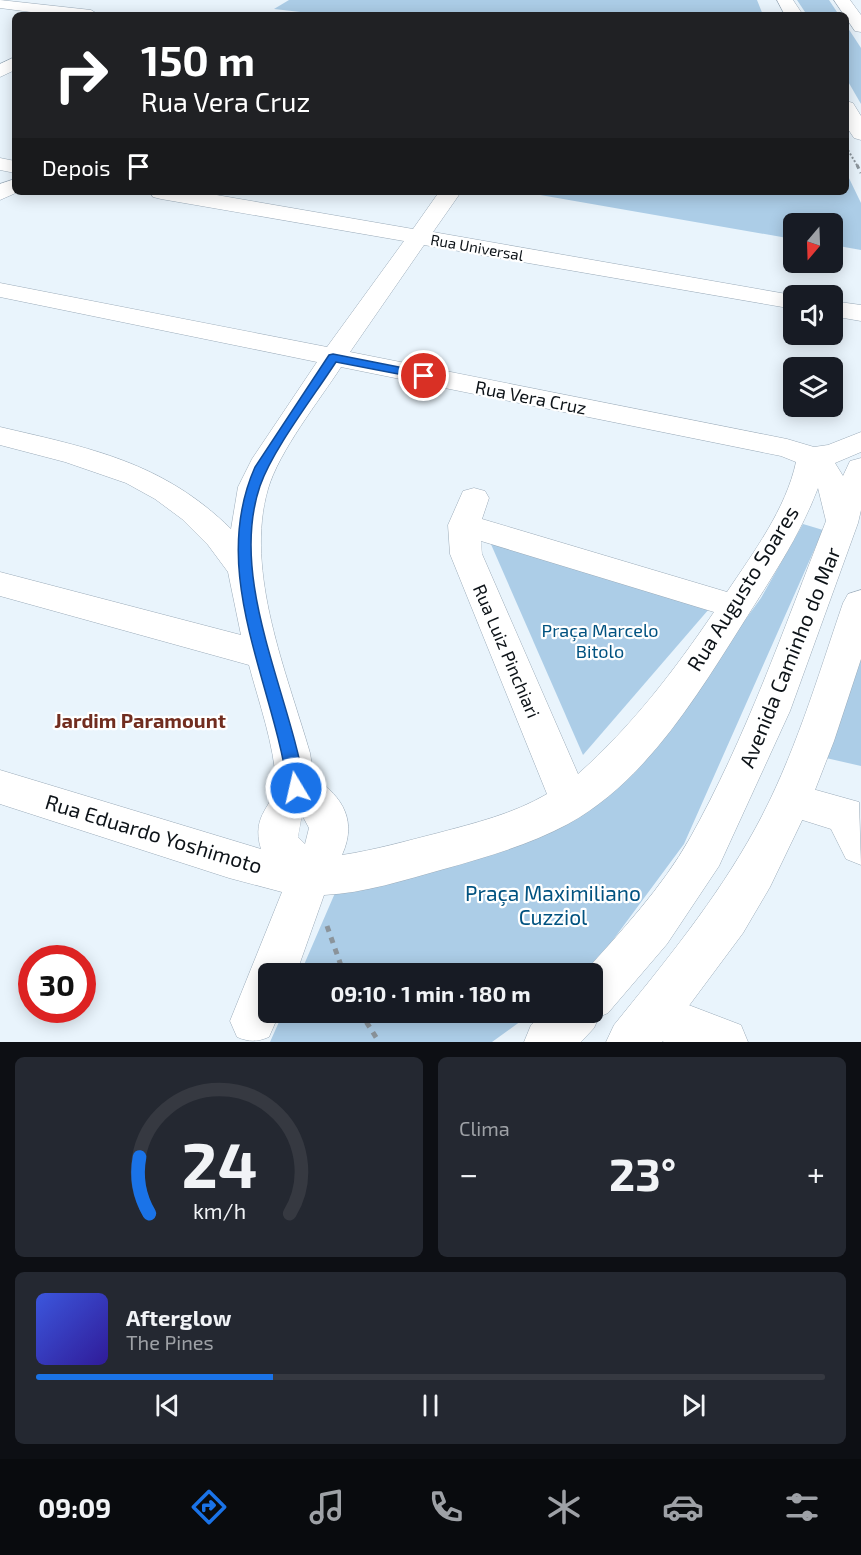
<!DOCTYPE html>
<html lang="pt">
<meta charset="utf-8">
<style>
body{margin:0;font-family:"Exo 2",sans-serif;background:#242831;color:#f1f3f6;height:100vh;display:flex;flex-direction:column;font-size:22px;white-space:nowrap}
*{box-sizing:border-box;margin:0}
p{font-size:20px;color:#9ea1a6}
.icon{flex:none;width:33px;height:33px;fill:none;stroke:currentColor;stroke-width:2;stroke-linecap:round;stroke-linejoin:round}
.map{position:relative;height:1042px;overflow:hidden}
.panel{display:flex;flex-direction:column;gap:15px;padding:15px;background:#0d0f14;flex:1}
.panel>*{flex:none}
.banner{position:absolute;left:12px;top:12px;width:837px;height:183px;border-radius:9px;box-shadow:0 3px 15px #0003;background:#202124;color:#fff;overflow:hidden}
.needle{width:39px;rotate:199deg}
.buttons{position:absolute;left:783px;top:213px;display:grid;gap:12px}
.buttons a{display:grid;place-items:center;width:60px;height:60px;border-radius:9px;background:#171b24;box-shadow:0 3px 15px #0003;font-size:30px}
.speed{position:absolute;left:18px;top:945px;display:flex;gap:12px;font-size:30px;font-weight:700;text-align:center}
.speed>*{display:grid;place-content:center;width:78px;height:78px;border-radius:50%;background:#171b24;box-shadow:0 3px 15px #0003;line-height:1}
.speed .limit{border:9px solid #d22;background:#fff;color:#111}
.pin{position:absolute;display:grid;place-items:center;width:51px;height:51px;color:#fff;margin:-26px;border:3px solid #fff;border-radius:50%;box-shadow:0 2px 6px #0007}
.me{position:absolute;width:66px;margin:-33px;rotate:351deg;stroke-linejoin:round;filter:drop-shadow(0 0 4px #0008)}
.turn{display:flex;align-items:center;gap:21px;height:126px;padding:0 30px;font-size:27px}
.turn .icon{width:78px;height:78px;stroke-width:2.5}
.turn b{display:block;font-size:42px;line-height:51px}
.then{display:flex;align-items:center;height:57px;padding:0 30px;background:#0003;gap:12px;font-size:22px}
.big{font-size:45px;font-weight:700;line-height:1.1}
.panel .widget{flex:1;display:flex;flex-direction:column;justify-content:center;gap:9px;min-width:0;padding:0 21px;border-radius:9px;background:#242831}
.panel .dial{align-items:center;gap:0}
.dial svg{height:156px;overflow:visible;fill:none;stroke:#363941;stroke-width:7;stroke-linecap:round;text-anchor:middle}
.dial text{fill:#f1f3f6;stroke:none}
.song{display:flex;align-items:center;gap:18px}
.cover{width:72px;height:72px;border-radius:9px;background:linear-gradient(135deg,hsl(230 70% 55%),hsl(250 70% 35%))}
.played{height:6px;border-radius:3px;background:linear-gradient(90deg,#1a73e8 30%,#363941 30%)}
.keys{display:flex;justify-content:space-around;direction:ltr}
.heat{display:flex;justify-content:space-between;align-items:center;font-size:33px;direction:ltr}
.panel .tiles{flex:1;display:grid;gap:15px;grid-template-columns:1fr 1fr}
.widget:last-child{grid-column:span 2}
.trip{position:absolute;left:258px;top:963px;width:345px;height:60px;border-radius:9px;background:#171b24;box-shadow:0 3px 15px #0003;font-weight:700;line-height:60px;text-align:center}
.tabs{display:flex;height:96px;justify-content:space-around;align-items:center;background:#090b0e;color:#9ea1a6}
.tabs .icon{width:42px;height:42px}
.tabs .selected{color:#1a73e8}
.tabs b{font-size:27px;color:#f1f3f6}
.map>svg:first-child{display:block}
</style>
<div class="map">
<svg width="861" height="1042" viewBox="0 0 861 1042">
<rect width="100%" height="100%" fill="#e9f4fc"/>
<!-- green -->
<g fill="#accde7">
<polygon points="289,0 757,0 763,15 327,15 274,9"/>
<polygon points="797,0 829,0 839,15 807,15"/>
<polygon points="846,25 861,48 861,104 846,78"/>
<polygon points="846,172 861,203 861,250 833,245 832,224 794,224 793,239 523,192 846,192"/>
<polygon points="803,524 823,530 684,844 593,967 584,974 300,974 335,893 523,841 708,671 761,598"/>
<polygon points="490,542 709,609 583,755"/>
<polygon points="861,650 861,766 826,758"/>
<polygon points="283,1013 283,1012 532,1013 492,1042 270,1042"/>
</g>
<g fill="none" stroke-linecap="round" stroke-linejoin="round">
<defs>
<g id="minor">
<polygon points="0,0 91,10 99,15 54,15 0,8"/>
<polygon points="15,57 15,70 0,77 0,64"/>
<polygon points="0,158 15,161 15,173 0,170"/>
<polygon points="15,179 15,192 18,192 0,200 0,184"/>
<path d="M150,192H199L413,229L439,192H461L433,232L798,296H794V309L424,245L350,352L787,439L814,447L828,445L861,432V452L835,463L843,476L850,461L861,458V510L858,523L790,711L719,866L667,944L608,1013L599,1017L594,1028L581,1042H524L531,1025L545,1012H592V974H583C621,931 662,888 690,838C746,738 784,628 826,521L818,488C800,536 770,580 743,623C697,696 645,782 568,824C529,845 486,857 444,869C404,880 365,893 324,895L296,974H268V1012H280L269,1037C257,1042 249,1042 237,1037L230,1021L282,892L229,878L0,804V770L261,849C250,813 276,805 276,783C274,744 259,703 249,665L0,596V572L241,635L228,572L208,545L182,519L155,499L126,483L65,462L0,445V427C90,448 163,462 231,529L238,487L252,459L317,362L0,297V283L327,347L404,241L161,199L153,197ZM341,367L781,456L796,462C786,509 753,553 727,592L482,519L489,498L485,491L474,488L463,491L448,525L450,554L547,794C513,814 475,823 438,833C406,841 375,850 342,855C357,822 344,797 314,778L310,753C287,673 244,571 268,489C279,451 319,401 341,367ZM481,541L714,612C674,671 632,726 578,774L482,554ZM302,815L309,828L305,844L298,837Z"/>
<polygon points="832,301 861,305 861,321 832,316"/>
<polygon points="791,783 859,802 861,865 846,859 831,829 777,812 771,800 777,788"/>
<polygon points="652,991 741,1025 748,1042 664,1042 636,1030 629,1014 636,998"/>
</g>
<path id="major" d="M861,590V659L834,741L808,808L770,887L743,933L662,1042H606L614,1025C665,962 716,900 755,829C794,758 817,679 843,603L848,594Z"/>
<g id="highway">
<polygon points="777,0 793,0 803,15 785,15"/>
<polygon points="834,0 850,0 861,15 861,32 855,31"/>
<polygon points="846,101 853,103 861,116 861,140 854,138 846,126"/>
</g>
</defs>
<!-- minor casing -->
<use href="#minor" stroke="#9babb9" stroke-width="1"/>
<!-- major casing -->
<use href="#major" stroke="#9babb9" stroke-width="1"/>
<!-- highway casing -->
<use href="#highway" stroke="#9babb9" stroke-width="1"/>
<!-- path-far2 -->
<polyline stroke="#8b949b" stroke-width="2" stroke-dasharray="2 2" stroke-linecap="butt" points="848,150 858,167"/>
<!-- path-far1 -->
<polyline stroke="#8b949b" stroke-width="3" stroke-dasharray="4 4" stroke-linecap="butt" points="857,165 861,173"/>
<!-- path -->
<g stroke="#8b949b" stroke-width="5" stroke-dasharray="6 6" stroke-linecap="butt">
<polyline points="327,926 344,974"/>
<polyline points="360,1012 379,1042"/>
</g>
<!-- minor -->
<use href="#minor" fill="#fff" fill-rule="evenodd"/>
<!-- major -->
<use href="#major" fill="#fff" fill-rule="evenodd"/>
<!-- highway -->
<use href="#highway" fill="#fff" fill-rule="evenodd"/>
</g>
<!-- route -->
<path fill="#1a73e8" stroke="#114b97" stroke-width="1.5" d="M333,354L424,372L430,376L424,379L336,362C314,396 273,449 260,486C228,580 290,693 305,788L302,793L296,795L290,793L288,788C273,681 208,573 255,467L329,355Z"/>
<g text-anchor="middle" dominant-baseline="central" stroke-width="4.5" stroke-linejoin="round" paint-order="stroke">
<!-- far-street labels -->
<g font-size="15" fill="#0d1318" stroke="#fff">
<text transform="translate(477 247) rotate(10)">Rua Universal</text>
</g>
<!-- street labels -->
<g font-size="18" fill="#0d1318" stroke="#fff">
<text transform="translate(531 397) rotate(11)">Rua Vera Cruz</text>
<text transform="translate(507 651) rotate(67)">Rua Luiz Pinchiari</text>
</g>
<!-- park labels -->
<g font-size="18" fill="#015280" stroke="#fff">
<text x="600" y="630">Praça Marcelo<tspan x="600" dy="21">Bitolo</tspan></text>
</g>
<!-- neighbourhood labels -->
<g font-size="20" font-weight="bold" fill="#712d1f" stroke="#fff">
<text x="140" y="720">Jardim Paramount</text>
</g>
<!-- near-street labels -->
<g font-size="21" fill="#0d1318" stroke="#fff">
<text transform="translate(742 588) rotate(-58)">Rua Augusto Soares</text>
<text transform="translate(789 657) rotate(-68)">Avenida Caminho do Mar</text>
<text transform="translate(154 833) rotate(17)">Rua Eduardo Yoshimoto</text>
</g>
<!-- near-park labels -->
<g font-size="21" fill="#015280" stroke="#fff">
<text x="553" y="892">Praça Maximiliano<tspan x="553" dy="24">Cuzziol</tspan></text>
</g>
</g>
</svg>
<div class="buttons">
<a><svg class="needle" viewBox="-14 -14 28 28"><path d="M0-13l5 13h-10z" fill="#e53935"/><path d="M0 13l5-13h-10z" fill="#9ea1a6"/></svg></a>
<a><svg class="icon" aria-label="sound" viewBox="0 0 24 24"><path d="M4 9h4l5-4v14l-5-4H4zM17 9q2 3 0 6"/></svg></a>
<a><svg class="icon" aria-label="layers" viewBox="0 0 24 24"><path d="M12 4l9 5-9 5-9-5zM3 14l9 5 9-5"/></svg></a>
</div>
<div class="speed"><div class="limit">30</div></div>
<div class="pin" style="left:424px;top:376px;background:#d93025"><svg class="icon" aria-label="arrive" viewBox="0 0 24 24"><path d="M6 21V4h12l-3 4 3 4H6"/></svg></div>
<svg class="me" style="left:296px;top:788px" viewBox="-20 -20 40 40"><circle r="17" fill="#1a73e8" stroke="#fff" stroke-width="3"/><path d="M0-11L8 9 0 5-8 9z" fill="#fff"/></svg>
<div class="trip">09:10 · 1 min · 180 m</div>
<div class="banner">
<div class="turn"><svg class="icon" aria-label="right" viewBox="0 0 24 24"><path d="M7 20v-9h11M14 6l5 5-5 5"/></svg><div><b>150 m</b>Rua Vera Cruz</div></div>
<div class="then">Depois<svg class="icon" aria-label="arrive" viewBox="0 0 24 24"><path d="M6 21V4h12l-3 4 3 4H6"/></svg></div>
</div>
</div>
<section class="panel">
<div class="tiles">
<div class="widget dial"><svg viewBox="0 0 100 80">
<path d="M14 69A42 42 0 1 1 86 69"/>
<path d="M14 69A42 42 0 0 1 9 40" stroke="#1a73e8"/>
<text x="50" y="56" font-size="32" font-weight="700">24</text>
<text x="50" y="72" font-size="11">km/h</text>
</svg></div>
<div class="widget"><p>Clima</p>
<div class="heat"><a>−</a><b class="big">23°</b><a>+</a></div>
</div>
<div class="widget">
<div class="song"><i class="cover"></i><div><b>Afterglow</b><p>The Pines</p></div></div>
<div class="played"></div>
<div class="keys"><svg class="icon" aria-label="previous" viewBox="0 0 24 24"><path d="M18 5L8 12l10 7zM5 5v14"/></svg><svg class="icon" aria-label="pause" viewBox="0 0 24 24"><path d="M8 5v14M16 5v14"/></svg><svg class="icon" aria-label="next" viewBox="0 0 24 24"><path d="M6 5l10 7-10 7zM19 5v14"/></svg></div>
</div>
</div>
</section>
<nav class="tabs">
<b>09:09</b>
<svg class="icon selected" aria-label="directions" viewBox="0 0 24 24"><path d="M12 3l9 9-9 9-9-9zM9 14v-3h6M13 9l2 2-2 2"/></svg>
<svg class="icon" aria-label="music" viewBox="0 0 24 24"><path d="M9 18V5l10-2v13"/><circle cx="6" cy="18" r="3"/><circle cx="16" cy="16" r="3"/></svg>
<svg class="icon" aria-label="phone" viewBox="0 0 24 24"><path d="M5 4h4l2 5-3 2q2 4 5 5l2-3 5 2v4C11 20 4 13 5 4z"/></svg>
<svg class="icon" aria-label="climate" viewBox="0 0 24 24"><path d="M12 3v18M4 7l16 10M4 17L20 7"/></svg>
<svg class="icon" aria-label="car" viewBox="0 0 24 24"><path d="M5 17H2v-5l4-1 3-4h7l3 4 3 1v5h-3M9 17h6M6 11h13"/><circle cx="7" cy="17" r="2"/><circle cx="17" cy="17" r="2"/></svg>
<svg class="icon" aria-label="filters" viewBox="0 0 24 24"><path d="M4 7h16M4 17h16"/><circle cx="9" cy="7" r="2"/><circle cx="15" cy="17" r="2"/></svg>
</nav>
